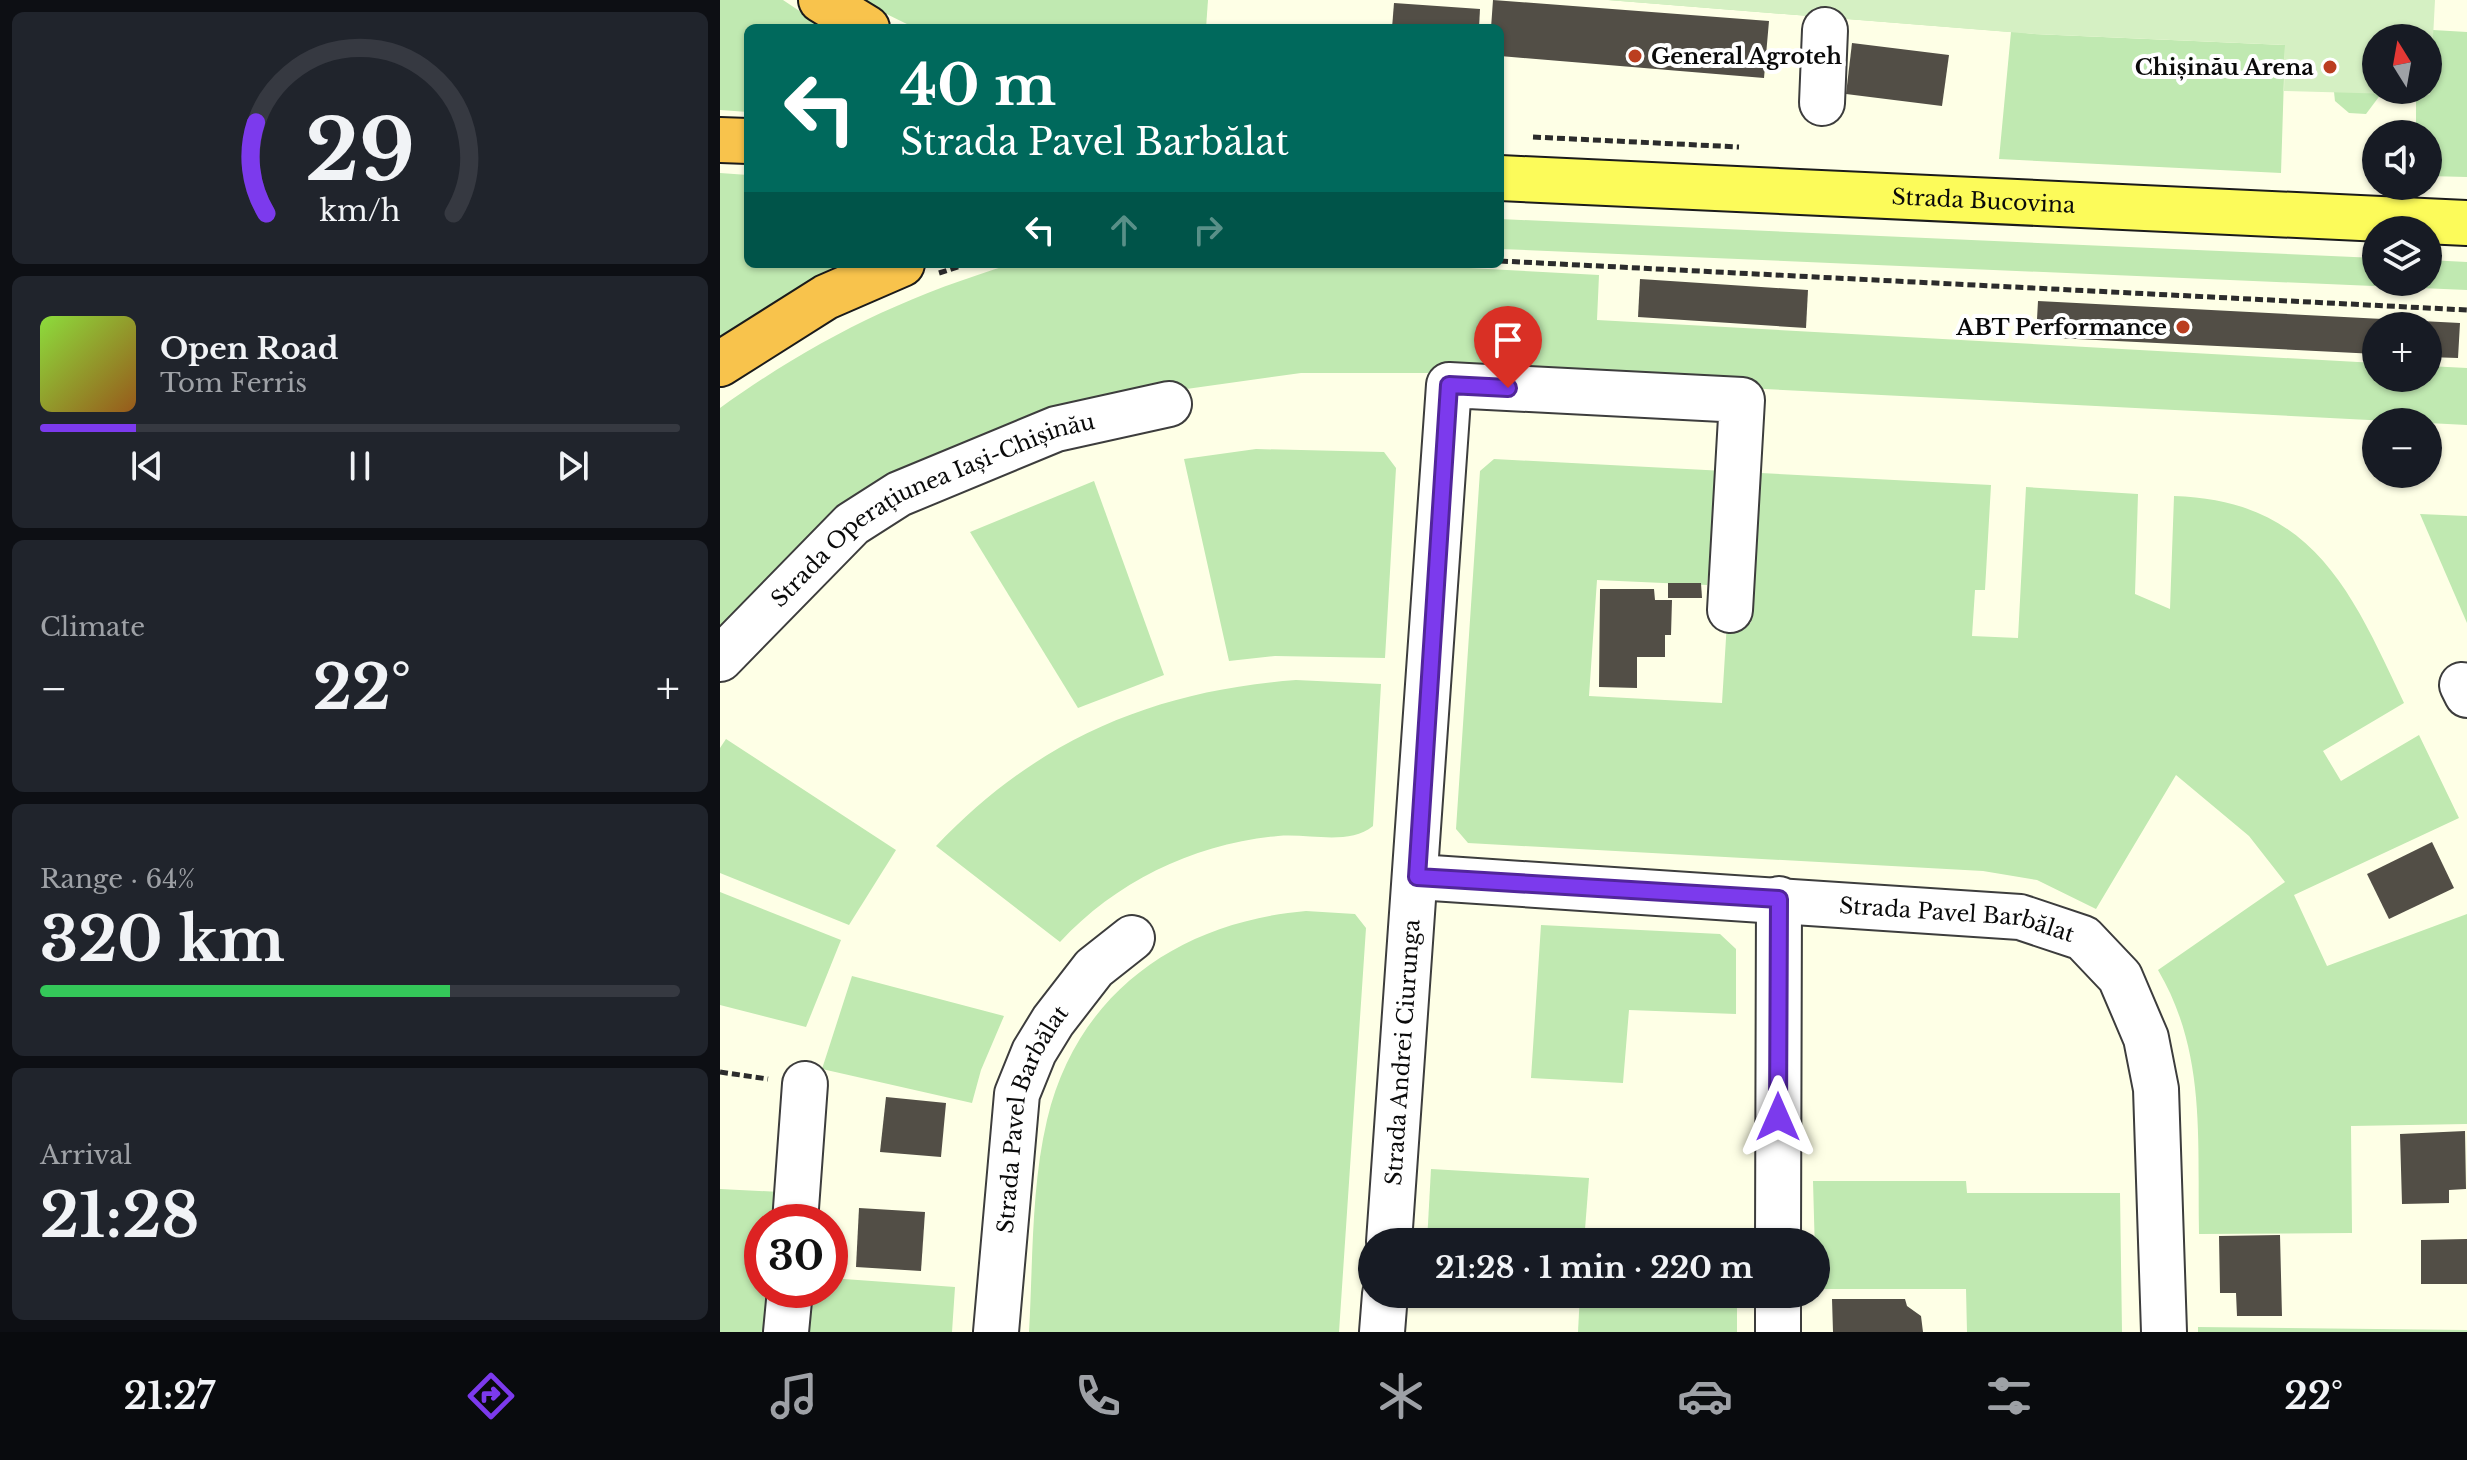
<!DOCTYPE html>
<meta charset="utf-8">
<style>
body{margin:0;font-family:"Libre Baskerville",serif;background:#20242c;color:#f1f3f6;height:100vh;display:flex;flex-direction:column;font-size:30px;white-space:nowrap}
*{box-sizing:border-box;margin:0}
p{font-size:26px;color:#9ea1a6}
.icon{flex:none;width:44px;height:44px;fill:none;stroke:currentColor;stroke-width:2;stroke-linecap:round;stroke-linejoin:round}
.map{position:relative;flex:1;overflow:hidden}
.drawer{display:flex;flex-direction:column;gap:12px;padding:12px;background:#0d0f14;width:720px}
.drawer>*{flex:none}
.guide{position:absolute;left:24px;top:24px;width:760px;height:244px;border-radius:12px;box-shadow:0 2px 6px #0004;background:#00695c;color:#fff;overflow:hidden}
.needle{width:52px;rotate:349deg}
.tools{position:absolute;left:1642px;top:24px;display:grid;gap:16px}
.tools a{display:grid;place-items:center;width:80px;height:80px;border-radius:50%;background:#171b24;box-shadow:0 2px 6px #0004;font-size:40px}
.speed{position:absolute;left:24px;top:1204px;display:flex;gap:16px;font-size:40px;font-weight:700;text-align:center}
.speed>*{display:grid;place-content:center;width:104px;height:104px;border-radius:50%;background:#171b24;box-shadow:0 2px 6px #0004;line-height:1}
.speed .limit{border:12px solid #d22;background:#fff;color:#111}
.pin{position:absolute;display:grid;place-items:center;width:68px;height:68px;color:#fff;margin:-82px -34px;border-radius:50% 50% 50% 0;rotate:-45deg;box-shadow:0 0 8px #0007}
.pin .icon{rotate:45deg}
.me{position:absolute;width:88px;margin:-44px;rotate:0deg;stroke-linejoin:round;filter:drop-shadow(0 0 6px #0008)}
.turn{display:flex;align-items:center;gap:28px;height:168px;padding:0 24px;font-size:36px}
.turn .icon{width:104px;height:104px;stroke-width:2.5}
.turn b{display:block;font-size:56px;line-height:68px}
.lanes{display:flex;align-items:center;height:76px;padding:0 24px;background:#0003;justify-content:center;gap:40px;direction:ltr}
.lanes .off{opacity:.35}
.big{font-size:60px;font-weight:800;line-height:1.1}
.drawer .tile{flex:1;display:flex;flex-direction:column;justify-content:center;gap:12px;min-width:0;padding:0 28px;border-radius:12px;background:#20242c}
.drawer .dial{align-items:center;gap:0}
.dial svg{height:208px;overflow:visible;fill:none;stroke:#363941;stroke-width:7;stroke-linecap:round;text-anchor:middle}
.dial text{fill:#f1f3f6;stroke:none}
.song{display:flex;align-items:center;gap:24px}
.cover{width:96px;height:96px;border-radius:12px;background:linear-gradient(135deg,hsl(90 70% 55%),hsl(30 70% 35%))}
.played{height:8px;border-radius:4px;background:linear-gradient(90deg,#7c3aed 15%,#363941 15%)}
.keys{display:flex;justify-content:space-around;direction:ltr}
.heat{display:flex;justify-content:space-between;align-items:center;font-size:44px;direction:ltr}
.charge{height:12px;border-radius:6px;background:linear-gradient(90deg,#34c759 64%,#363941 0)}
.trip{position:absolute;left:638px;top:1228px;width:472px;height:80px;border-radius:40px;background:#171b24;box-shadow:0 2px 6px #0004;font-weight:800;line-height:80px;text-align:center}
.menu{display:flex;height:128px;justify-content:space-around;align-items:center;background:#090b0e;color:#9ea1a6}
.menu .icon{width:56px;height:56px}
.menu .on{color:#7c3aed}
.menu b{font-size:36px;color:#f1f3f6}
main{display:flex;flex:1;min-height:0}
.map>svg:first-child{display:block}
</style>
<main>
<section class="drawer">
<div class="tile dial"><svg viewBox="0 0 100 80">
<path d="M14 69A42 42 0 1 1 86 69"/>
<path d="M14 69A42 42 0 0 1 10 34" stroke="#7c3aed"/>
<text x="50" y="56" font-size="32" font-weight="700">29</text>
<text x="50" y="72" font-size="11">km/h</text>
</svg></div>
<div class="tile">
<div class="song"><i class="cover"></i><div><b>Open Road</b><p>Tom Ferris</p></div></div>
<div class="played"></div>
<div class="keys"><svg class="icon" aria-label="previous" viewBox="0 0 24 24"><path d="M18 5L8 12l10 7zM5 5v14"/></svg><svg class="icon" aria-label="pause" viewBox="0 0 24 24"><path d="M8 5v14M16 5v14"/></svg><svg class="icon" aria-label="next" viewBox="0 0 24 24"><path d="M6 5l10 7-10 7zM19 5v14"/></svg></div>
</div>
<div class="tile"><p>Climate</p>
<div class="heat"><a>−</a><b class="big">22°</b><a>+</a></div>
</div>
<div class="tile"><p>Range · 64%</p><b class="big">320 km</b><div class="charge"></div></div>
<div class="tile"><p>Arrival</p><b class="big">21:28</b></div>
</section>
<div class="map">
<svg width="1747" height="1332" viewBox="0 0 1747 1332">
<rect width="100%" height="100%" fill="#feffe6"/>
<!-- green -->
<g fill="#c0e9b1">
<polygon points="0,0 63,0 105,28 28,28 28,112 0,110"/>
<polygon points="138,0 488,0 486,28 195,28"/>
<polygon points="888,0 1034,0 1314,34 1565,45 1561,173 1279,159 1291,32"/>
<polygon points="1713,30 1747,32 1747,177 1708,176 1708,134 1696,134 1696,95 1710,95"/>
<polygon points="1656,90 1661,94 1646,114 1629,113 1615,101 1614,92"/>
<polygon points="0,173 28,175 28,264 129,264 0,340"/>
<polygon points="780,219 1656,258 1656,282 1708,282 1708,260 1747,262 1747,290 780,249"/>
<path d="M292,264H673L879,275L877,320L1656,363V378H1708V366L1747,368V425L733,373H581L445,392L143,493L0,643V408C93,341 182,297 292,264Z"/>
<polygon points="536,449 664,452 676,468 665,658 555,656 509,661 464,459"/>
<path d="M774,459L1005,471L998,576H988L987,585L877,580L869,696L1002,703L1007,622L1031,623L1041,473L1271,485L1265,590H1255L1252,636L1298,638L1306,487L1418,494L1415,594L1450,609L1454,496C1594,500 1632,593 1684,703L1603,751L1621,781L1699,735L1739,818L1574,895L1607,966L1747,914V1124L1631,1126L1632,1233L1479,1234C1477,1142 1487,1053 1438,970L1565,882L1529,836L1456,775L1376,909L1317,880L1263,871L748,843L736,829L760,471Z"/>
<polygon points="374,481 444,675 358,708 250,532"/>
<polygon points="1700,514 1747,516 1747,623"/>
<path d="M576,680L661,684L653,826C628,846 589,833 558,836C474,844 397,881 340,942L216,846C317,740 431,691 576,680Z"/>
<polygon points="6,739 176,850 129,925 0,873 0,748"/>
<polygon points="0,892 121,940 86,1027 0,1005"/>
<path d="M586,911L635,914L646,928L619,1332H309C313,1263 311,1188 327,1120C357,992 460,922 586,911Z"/>
<polygon points="821,925 1000,934 1016,949 1016,1014 909,1010 903,1083 811,1078"/>
<polygon points="132,976 284,1016 261,1070 252,1103 102,1069"/>
<polygon points="711,1169 869,1178 864,1242 707,1242"/>
<polygon points="1093,1181 1246,1181 1247,1193 1400,1193 1402,1332 1247,1332 1246,1289 1096,1289"/>
<polygon points="0,1189 61,1192 59,1222 42,1222 42,1290 55,1290 52,1332 0,1332"/>
<polygon points="110,1278 235,1287 232,1332 77,1332 80,1290 110,1290"/>
<polygon points="860,1294 1017,1294 1017,1332 858,1332"/>
<polygon points="1478,1327 1747,1330 1747,1332 1478,1332"/>
</g>
<!-- pitch -->
<path fill="#d5f0c3" fill-rule="evenodd" d="M888,0H1715L1710,95L1564,91L1565,45L1314,34ZM1656,38H1708V90H1656Z"/>
<!-- building -->
<g fill="#524e46">
<polygon points="773,0 1049,21 1044,78 780,56 780,28 771,28"/>
<polygon points="674,3 760,9 759,28 672,28"/>
<polygon points="1132,43 1229,55 1222,106 1126,94"/>
<polygon points="920,279 1088,290 1086,328 918,317"/>
<polygon points="1318,301 1740,323 1738,358 1708,357 1708,326 1656,326 1656,354 1316,337"/>
<polygon points="948,583 981,583 982,598 948,598"/>
<polygon points="880,589 934,589 935,600 952,600 951,635 945,635 945,657 917,657 917,688 879,687"/>
<polygon points="1712,842 1734,888 1669,919 1647,874"/>
<polygon points="166,1097 226,1103 221,1157 160,1152"/>
<polygon points="1745,1131 1746,1189 1729,1190 1729,1203 1682,1204 1680,1134"/>
<polygon points="139,1208 205,1212 201,1271 136,1267"/>
<polygon points="1560,1235 1562,1316 1517,1316 1516,1293 1500,1293 1499,1236"/>
<polygon points="1747,1239 1747,1284 1701,1284 1701,1240"/>
<polygon points="1112,1299 1185,1299 1187,1306 1201,1316 1203,1332 1113,1332"/>
</g>
<g fill="none" stroke-linecap="round" stroke-linejoin="round">
<defs>
<g id="minor">
<polyline points="1102,103 1105,30"/>
<path id="s1" d="M0,659L132,524L179,494L336,429L449,404"/>
<polyline points="1742,685 1747,695"/>
<path id="s2" d="M697,877L1300,917L1363,938L1400,977L1426,1038L1436,1089L1444,1332"/>
<polyline points="75,1222 85,1084"/>
<path id="s3" d="M669,1242L729,385L1022,400L1010,610"/>
<polyline points="1058,1242 1059,899"/>
<polyline points="66,1332 70,1290"/>
<path id="s4" d="M276,1332L297,1094L314,1052L333,1021L374,968L412,938"/>
<polyline points="662,1332 665,1294"/>
<polyline points="1058,1332 1058,1294"/>
</g>
<g id="major">
<path id="s5" d="M780,178L1747,223"/>
</g>
<g id="highway">
<polyline points="101,0 147,28"/>
<polyline points="0,140 28,141"/>
<polyline points="0,364 106,297 182,264"/>
</g>
</defs>
<!-- minor casing -->
<use href="#minor" stroke="#3d3d3d" stroke-width="48"/>
<!-- major casing -->
<use href="#major" stroke="#1b1b1b" stroke-width="48"/>
<!-- highway casing -->
<use href="#highway" stroke="#1b1b1b" stroke-width="48"/>
<!-- path -->
<g stroke="#2c2c2c" stroke-width="5" stroke-dasharray="8 4" stroke-linecap="butt">
<polyline points="813,137 1019,147"/>
<polyline points="780,261 1747,310"/>
<polyline points="219,273 247,264"/>
<polyline points="0,1072 48,1079"/>
</g>
<!-- minor -->
<use href="#minor" stroke="#fff" stroke-width="44"/>
<!-- major -->
<use href="#major" stroke="#fcfb5a" stroke-width="44"/>
<!-- highway -->
<use href="#highway" stroke="#f8c34c" stroke-width="44"/>
</g>
<g fill="none" stroke-linecap="round" stroke-linejoin="round">
<defs>
<polyline id="route" points="788,388 729,385 697,877 1059,899 1058,1117"/>
</defs>
<!-- route casing -->
<use href="#route" stroke="#51269a" stroke-width="20"/>
<!-- route -->
<use href="#route" stroke="#7c3aed" stroke-width="14"/>
</g>
<!-- markers -->
<g fill="#bb3e20" stroke="#fff" stroke-width="3">
<circle cx="915" cy="56" r="8"/>
<circle cx="1610" cy="67" r="8"/>
<circle cx="1463" cy="327" r="8"/>
</g>
<g text-anchor="middle" dominant-baseline="central" stroke-width="8" stroke-linejoin="round" paint-order="stroke">
<!-- poi labels -->
<g font-size="22" font-weight="bold" fill="#0a0a0a" stroke="#fff" text-anchor="end">
<text x="931" y="56" text-anchor="start">General Agroteh</text>
<text x="1594" y="67">Chișinău Arena</text>
<text x="1447" y="327">ABT Performance</text>
</g>
<!-- street labels -->
<g font-size="22" fill="#0a0a0a" stroke="#fff">
<text stroke="none"><textPath href="#s5" startOffset="484">Strada Bucovina</textPath></text>
<text stroke="none"><textPath href="#s1" startOffset="266">Strada Operațiunea Iași-Chișinău</textPath></text>
<text stroke="none"><textPath href="#s2" startOffset="542">Strada Pavel Barbălat</textPath></text>
<text stroke="none"><textPath href="#s3" startOffset="190">Strada Andrei Ciurunga</textPath></text>
<text stroke="none"><textPath href="#s4" startOffset="218">Strada Pavel Barbălat</textPath></text>
</g>
</g>
</svg>
<div class="tools">
<a><svg class="needle" viewBox="-14 -14 28 28"><path d="M0-13l5 13h-10z" fill="#e53935"/><path d="M0 13l5-13h-10z" fill="#9ea1a6"/></svg></a>
<a><svg class="icon" aria-label="sound" viewBox="0 0 24 24"><path d="M4 9h4l5-4v14l-5-4H4zM17 9q2 3 0 6"/></svg></a>
<a><svg class="icon" aria-label="layers" viewBox="0 0 24 24"><path d="M12 4l9 5-9 5-9-5zM3 14l9 5 9-5"/></svg></a>
<a>+</a>
<a>−</a>
</div>
<div class="speed"><div class="limit">30</div></div>
<div class="pin" style="left:788px;top:388px;background:#d93025"><svg class="icon" aria-label="arrive" viewBox="0 0 24 24"><path d="M6 21V4h12l-3 4 3 4H6"/></svg></div>
<svg class="me" style="left:1058px;top:1117px" viewBox="-20 -20 40 40"><path d="M0-17L14 15 0 8-14 15z" fill="#7c3aed" stroke="#fff" stroke-width="4"/></svg>
<div class="trip">21:28 · 1 min · 220 m</div>
<div class="guide">
<div class="turn"><svg class="icon" aria-label="left" viewBox="0 0 24 24"><path d="M17 20v-9H6M10 6l-5 5 5 5"/></svg><div><b>40 m</b>Strada Pavel Barbălat</div></div>
<div class="lanes"><svg class="icon" aria-label="left" viewBox="0 0 24 24"><path d="M17 20v-9H6M10 6l-5 5 5 5"/></svg><svg class="icon off" aria-label="ahead" viewBox="0 0 24 24"><path d="M12 20V5M6 11l6-6 6 6"/></svg><svg class="icon off" aria-label="right" viewBox="0 0 24 24"><path d="M7 20v-9h11M14 6l5 5-5 5"/></svg></div>
</div>
</div>
</main>
<nav class="menu">
<b>21:27</b>
<svg class="icon on" aria-label="directions" viewBox="0 0 24 24"><path d="M12 3l9 9-9 9-9-9zM9 14v-3h6M13 9l2 2-2 2"/></svg>
<svg class="icon" aria-label="music" viewBox="0 0 24 24"><path d="M9 18V5l10-2v13"/><circle cx="6" cy="18" r="3"/><circle cx="16" cy="16" r="3"/></svg>
<svg class="icon" aria-label="phone" viewBox="0 0 24 24"><path d="M5 4h4l2 5-3 2q2 4 5 5l2-3 5 2v4C11 20 4 13 5 4z"/></svg>
<svg class="icon" aria-label="climate" viewBox="0 0 24 24"><path d="M12 3v18M4 7l16 10M4 17L20 7"/></svg>
<svg class="icon" aria-label="car" viewBox="0 0 24 24"><path d="M5 17H2v-5l4-1 3-4h7l3 4 3 1v5h-3M9 17h6M6 11h13"/><circle cx="7" cy="17" r="2"/><circle cx="17" cy="17" r="2"/></svg>
<svg class="icon" aria-label="filters" viewBox="0 0 24 24"><path d="M4 7h16M4 17h16"/><circle cx="9" cy="7" r="2"/><circle cx="15" cy="17" r="2"/></svg>
<b>22°</b>
</nav>
